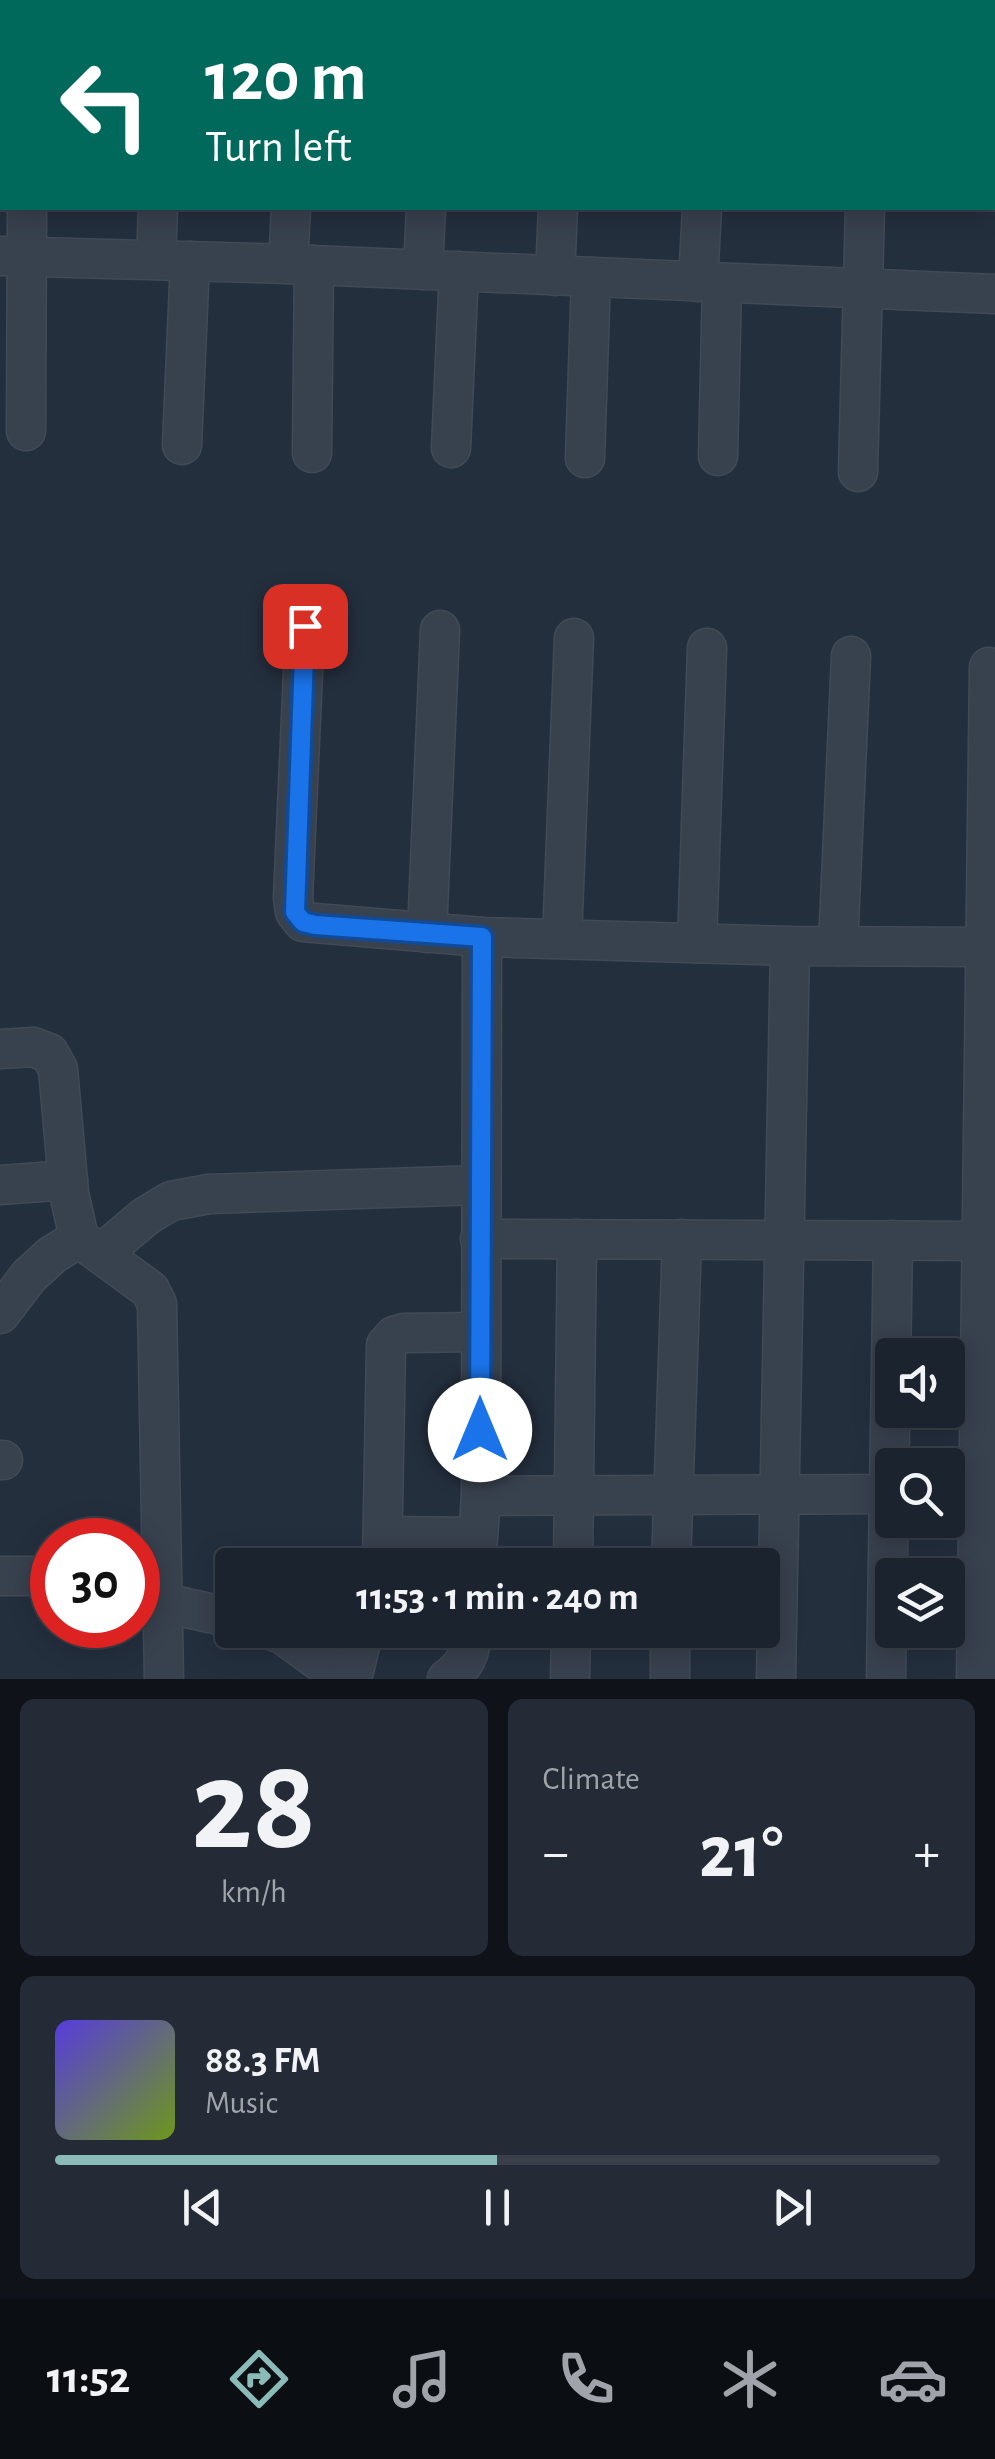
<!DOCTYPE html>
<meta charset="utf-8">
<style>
body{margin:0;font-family:"Alegreya Sans",sans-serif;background:#242b36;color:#f1f3f6;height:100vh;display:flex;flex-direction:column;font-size:38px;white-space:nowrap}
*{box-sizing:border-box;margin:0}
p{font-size:32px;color:#a0a4aa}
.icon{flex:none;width:55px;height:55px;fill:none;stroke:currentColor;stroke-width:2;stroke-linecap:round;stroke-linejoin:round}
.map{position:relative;height:1679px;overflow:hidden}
.side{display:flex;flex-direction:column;gap:20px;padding:20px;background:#0f1319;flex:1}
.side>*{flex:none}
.top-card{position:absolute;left:0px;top:0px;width:995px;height:210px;box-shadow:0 5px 25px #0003,0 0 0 2px #39404a;background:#00695c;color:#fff;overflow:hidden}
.buttons{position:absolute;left:875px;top:1338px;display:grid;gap:20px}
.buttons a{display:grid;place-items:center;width:90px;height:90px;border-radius:10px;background:#1b232e;box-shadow:0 5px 25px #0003,0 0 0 2px #39404a;font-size:50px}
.speed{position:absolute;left:30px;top:1518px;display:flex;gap:20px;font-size:50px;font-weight:700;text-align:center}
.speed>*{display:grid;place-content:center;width:130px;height:130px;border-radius:50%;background:#1b232e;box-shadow:0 5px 25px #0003,0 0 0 2px #39404a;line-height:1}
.speed .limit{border:15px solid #d22;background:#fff;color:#111}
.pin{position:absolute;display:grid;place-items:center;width:85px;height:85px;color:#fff;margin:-42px;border-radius:20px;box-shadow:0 5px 15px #0006}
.me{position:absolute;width:110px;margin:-55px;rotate:0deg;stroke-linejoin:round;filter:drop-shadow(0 0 8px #0008)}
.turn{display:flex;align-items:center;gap:35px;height:210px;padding:0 40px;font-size:45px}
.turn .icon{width:130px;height:130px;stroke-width:2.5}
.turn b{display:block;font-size:70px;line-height:85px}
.big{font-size:75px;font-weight:600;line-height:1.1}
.side .widget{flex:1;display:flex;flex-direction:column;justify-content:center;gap:15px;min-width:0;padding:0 35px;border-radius:15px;background:#242b36}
.side .dial{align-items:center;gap:0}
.dial b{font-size:130px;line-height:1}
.song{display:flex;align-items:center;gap:30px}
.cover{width:120px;height:120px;border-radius:15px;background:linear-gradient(135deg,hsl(250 70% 55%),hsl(80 70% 35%))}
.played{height:10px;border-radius:5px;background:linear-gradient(90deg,#8bbbb9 50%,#39404a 50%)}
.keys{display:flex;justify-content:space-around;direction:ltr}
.heat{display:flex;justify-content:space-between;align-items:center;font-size:55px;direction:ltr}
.side .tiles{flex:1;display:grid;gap:20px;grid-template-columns:1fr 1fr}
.widget:last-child{grid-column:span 2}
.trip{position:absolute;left:215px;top:1548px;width:565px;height:100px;border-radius:10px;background:#1b232e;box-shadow:0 5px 25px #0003,0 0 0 2px #39404a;font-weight:600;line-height:100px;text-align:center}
.tabs{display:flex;height:160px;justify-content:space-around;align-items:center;background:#0b0e12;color:#a0a4aa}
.tabs .icon{width:70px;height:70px}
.tabs .active{color:#8bbbb9}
.tabs b{font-size:45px;color:#f1f3f6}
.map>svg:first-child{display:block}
</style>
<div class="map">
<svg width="995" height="1679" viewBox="0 0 995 1679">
<rect width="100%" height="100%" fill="#242f3e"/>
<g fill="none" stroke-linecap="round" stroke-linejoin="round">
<defs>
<g id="minor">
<polyline points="35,2 35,0"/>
<polyline points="166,2 166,0"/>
<polyline points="302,2 302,0"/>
<polyline points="435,2 435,0"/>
<polyline points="568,2 568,0"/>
<polyline points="715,2 715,0"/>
<polyline points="875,2 875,0"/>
<polyline points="0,256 288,264 995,294"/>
<polyline points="156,260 158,208"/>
<polyline points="288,264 291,208"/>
<polyline points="423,270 426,208"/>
<polyline points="555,276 558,208"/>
<polyline points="698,282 702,208"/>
<polyline points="26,431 27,208"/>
<polyline points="182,445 190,261"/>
<polyline points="451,448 459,271"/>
<polyline points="312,453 314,265"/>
<polyline points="718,456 722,283"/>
<polyline points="585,458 591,277"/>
<polyline points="858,472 865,208"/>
<polyline points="305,627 293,898 295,912 303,922 482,937 790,946 985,947"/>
<polyline points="427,933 440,630"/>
<polyline points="562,939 574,638"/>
<polyline points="697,943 707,648"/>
<polyline points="838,946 851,656"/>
<polyline points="0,1049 33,1047 49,1053 58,1069 69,1193 79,1238 150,1290 157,1304 164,1679"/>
<polyline points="0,1185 68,1180"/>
<polyline points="480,1239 995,1241"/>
<polyline points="101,1254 146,1216 171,1201 209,1194 480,1185"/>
<polyline points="0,1314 29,1276 52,1255 79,1238"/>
<polyline points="0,1460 3,1460"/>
<polyline points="481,1496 892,1494"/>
<polyline points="383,1536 478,1537"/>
<polyline points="382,1565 386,1345 394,1336 404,1333 480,1332"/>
<polyline points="476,1565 481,1496 482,937"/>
<polyline points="573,1565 577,1239"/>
<polyline points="671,1565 682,1239"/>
<polyline points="0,1576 52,1576"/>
<polyline points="142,1598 232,1618"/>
<polyline points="271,1630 282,1634 344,1679"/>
<polyline points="352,1679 364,1630"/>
<path d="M447,1679C466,1665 471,1653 472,1630"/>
<polyline points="570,1679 571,1630"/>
<polyline points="670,1679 670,1630"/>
<polyline points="776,1679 790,946"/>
<polyline points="886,1679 893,1240"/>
<polyline points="976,1679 989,667"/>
</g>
</defs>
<!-- minor casing -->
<use href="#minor" stroke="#414a57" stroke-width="41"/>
<!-- minor -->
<use href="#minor" stroke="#38414e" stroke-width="38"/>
</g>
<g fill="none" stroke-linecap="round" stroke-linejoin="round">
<defs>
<polyline id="route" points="305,626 295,912 303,922 315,925 482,937 480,1430"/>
</defs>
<!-- route casing -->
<use href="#route" stroke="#114b97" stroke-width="25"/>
<!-- route -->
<use href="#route" stroke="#1a73e8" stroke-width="18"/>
</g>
</svg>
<div class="buttons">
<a><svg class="icon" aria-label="sound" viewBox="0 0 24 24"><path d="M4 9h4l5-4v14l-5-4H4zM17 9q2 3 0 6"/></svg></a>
<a><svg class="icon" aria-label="search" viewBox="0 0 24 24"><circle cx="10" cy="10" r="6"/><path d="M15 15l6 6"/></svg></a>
<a><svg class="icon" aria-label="layers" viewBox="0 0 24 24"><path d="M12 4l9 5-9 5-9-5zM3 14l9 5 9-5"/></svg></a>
</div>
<div class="speed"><div class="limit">30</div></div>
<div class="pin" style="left:305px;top:626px;background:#d93025"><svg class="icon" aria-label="arrive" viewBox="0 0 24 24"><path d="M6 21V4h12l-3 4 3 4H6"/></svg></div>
<svg class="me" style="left:480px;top:1430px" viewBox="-20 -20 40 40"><circle r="19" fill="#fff"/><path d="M0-13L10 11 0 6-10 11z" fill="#1a73e8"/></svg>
<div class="trip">11:53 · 1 min · 240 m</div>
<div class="top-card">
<div class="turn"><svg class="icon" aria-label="left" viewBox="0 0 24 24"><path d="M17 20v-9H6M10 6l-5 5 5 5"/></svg><div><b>120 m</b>Turn left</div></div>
</div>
</div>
<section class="side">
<div class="tiles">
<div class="widget dial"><b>28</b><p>km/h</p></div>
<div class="widget"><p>Climate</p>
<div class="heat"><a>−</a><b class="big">21°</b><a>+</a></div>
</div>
<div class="widget">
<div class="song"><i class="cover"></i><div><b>88.3 FM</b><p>Music</p></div></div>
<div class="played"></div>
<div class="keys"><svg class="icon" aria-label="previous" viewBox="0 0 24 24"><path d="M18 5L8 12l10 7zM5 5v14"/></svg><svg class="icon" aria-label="pause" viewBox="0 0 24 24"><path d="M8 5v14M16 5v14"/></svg><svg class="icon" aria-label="next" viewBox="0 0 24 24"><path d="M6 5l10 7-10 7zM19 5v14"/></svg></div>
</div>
</div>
</section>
<nav class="tabs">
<b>11:52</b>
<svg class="icon active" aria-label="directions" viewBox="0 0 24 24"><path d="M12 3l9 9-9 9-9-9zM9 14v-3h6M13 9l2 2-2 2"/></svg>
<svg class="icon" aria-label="music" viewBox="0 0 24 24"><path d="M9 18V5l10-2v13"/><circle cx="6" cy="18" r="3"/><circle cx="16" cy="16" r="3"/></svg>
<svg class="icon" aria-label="phone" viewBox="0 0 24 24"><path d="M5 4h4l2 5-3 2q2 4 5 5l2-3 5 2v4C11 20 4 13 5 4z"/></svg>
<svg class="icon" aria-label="climate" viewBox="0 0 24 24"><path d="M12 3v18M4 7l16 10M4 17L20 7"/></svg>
<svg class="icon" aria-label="car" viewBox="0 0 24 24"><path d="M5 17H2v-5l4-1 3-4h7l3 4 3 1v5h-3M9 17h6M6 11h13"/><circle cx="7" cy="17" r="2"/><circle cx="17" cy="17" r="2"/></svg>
</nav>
